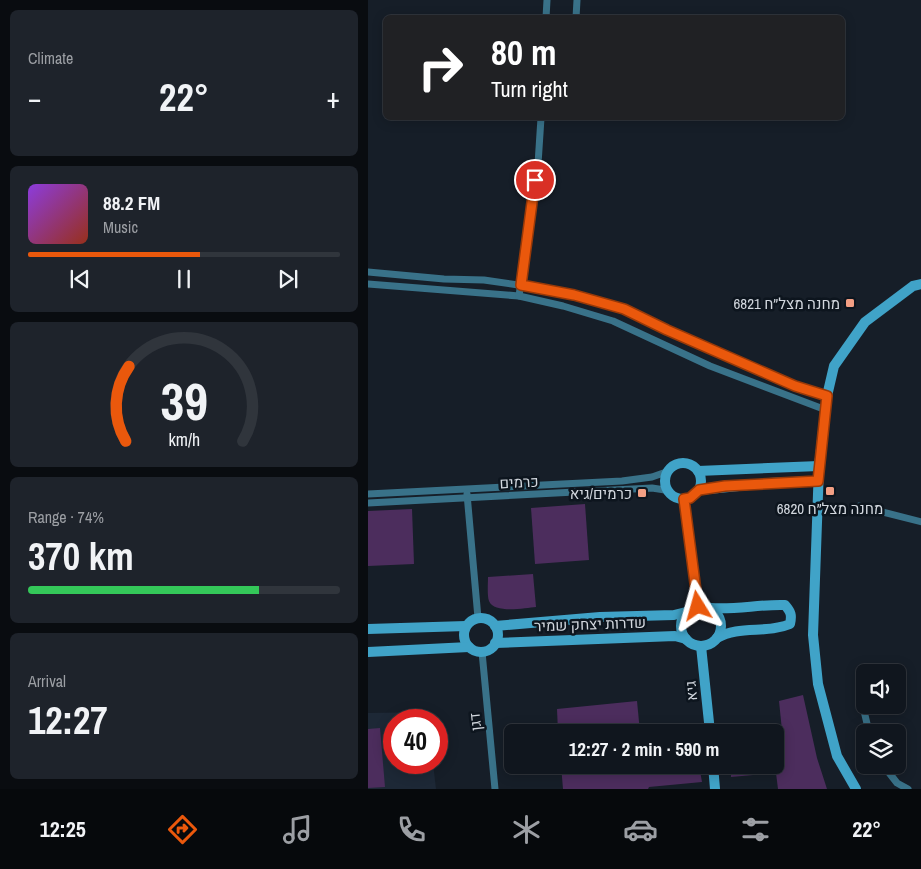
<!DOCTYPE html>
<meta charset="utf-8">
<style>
body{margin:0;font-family:"Archivo Narrow",Heebo,sans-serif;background:#1e232b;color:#f1f3f6;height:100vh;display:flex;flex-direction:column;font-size:19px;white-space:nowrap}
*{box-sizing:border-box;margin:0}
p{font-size:16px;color:#9c9fa4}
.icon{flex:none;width:28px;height:28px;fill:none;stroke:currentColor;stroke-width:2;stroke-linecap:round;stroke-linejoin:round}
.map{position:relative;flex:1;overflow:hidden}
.side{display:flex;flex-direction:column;gap:10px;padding:10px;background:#090c10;width:368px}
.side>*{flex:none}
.hud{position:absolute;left:15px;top:15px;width:462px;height:105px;border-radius:8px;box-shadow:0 2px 12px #0003,0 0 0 1px #30353c;background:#202124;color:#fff;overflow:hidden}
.tools{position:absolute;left:488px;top:664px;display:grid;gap:10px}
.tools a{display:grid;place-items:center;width:50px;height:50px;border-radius:8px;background:#10161e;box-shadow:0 2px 12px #0003,0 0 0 1px #30353c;font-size:25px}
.speed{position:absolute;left:15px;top:709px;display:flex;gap:10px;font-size:25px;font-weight:700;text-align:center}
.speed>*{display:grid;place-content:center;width:65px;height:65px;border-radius:50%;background:#10161e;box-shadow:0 2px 12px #0003,0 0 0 1px #30353c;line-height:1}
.speed .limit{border:8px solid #d22;background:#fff;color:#111}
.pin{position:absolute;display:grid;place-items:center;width:42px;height:42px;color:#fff;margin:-21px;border:2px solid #fff;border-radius:50%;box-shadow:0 1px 5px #0007}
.me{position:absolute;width:55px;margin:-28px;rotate:352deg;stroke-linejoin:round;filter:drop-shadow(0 0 4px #0008)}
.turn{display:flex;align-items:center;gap:18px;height:105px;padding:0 25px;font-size:22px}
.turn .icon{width:65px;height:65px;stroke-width:2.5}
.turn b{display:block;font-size:35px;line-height:42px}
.big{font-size:38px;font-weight:700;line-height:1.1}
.side .widget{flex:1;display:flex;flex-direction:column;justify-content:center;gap:8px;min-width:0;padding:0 18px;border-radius:8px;background:#1e232b}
.side .dial{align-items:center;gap:0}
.dial svg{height:130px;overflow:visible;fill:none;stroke:#30353c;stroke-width:7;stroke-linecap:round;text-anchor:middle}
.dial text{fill:#f1f3f6;stroke:none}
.song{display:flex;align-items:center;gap:15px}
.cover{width:60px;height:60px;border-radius:8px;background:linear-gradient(135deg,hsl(270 70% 55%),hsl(10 70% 35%))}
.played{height:5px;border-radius:2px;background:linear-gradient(90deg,#ea580c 55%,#30353c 55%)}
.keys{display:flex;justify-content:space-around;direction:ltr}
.heat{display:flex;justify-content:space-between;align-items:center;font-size:28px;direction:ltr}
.charge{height:8px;border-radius:4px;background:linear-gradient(90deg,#34c759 74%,#30353c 0)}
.trip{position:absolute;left:136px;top:724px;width:280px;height:50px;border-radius:8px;background:#10161e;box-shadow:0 2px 12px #0003,0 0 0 1px #30353c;font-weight:700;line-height:50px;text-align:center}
.menu{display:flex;height:80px;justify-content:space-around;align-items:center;background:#06090c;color:#9c9fa4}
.menu .icon{width:35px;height:35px}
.menu .active{color:#ea580c}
.menu b{font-size:22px;color:#f1f3f6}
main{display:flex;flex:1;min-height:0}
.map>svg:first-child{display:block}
</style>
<main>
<section class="side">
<div class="widget"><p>Climate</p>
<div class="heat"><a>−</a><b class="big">22°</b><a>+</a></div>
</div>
<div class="widget">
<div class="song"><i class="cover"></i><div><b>88.2 FM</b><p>Music</p></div></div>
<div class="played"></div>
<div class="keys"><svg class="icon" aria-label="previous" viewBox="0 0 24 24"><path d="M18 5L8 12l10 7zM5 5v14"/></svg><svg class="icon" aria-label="pause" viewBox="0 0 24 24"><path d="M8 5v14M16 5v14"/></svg><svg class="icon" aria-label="next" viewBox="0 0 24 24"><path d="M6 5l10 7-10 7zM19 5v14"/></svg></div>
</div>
<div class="widget dial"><svg viewBox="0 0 100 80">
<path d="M14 69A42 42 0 1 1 86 69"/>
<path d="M14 69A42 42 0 0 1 16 23" stroke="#ea580c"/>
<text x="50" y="56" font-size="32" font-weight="700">39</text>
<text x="50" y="72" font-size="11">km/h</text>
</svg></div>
<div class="widget"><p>Range · 74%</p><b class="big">370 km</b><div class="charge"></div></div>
<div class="widget"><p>Arrival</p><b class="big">12:27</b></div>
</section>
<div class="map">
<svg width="554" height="789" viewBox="0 0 554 789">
<rect width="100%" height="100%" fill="#161e28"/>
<!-- built -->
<polygon fill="#1d2836" points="61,712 62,720 26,720 26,762 65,763 68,789 0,789 0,713"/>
<!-- green -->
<g fill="#4c2d5d">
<polygon points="217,504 221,560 167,564 163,508"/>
<polygon points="44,509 46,564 0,566 0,511"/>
<path d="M165,574L168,607C157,608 126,614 121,601C119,595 120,584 120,577Z"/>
<polygon points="435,695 449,758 459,789 410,789 408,773 363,777 363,765 408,765 408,760 417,760 411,701"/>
<polygon points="269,701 272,732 190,732 189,709"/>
<polygon points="12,728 17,787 0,788 0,729"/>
<polygon points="193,765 275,765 276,775 332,771 334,782 281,787 280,789 195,789"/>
</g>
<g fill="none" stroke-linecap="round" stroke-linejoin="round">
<!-- street -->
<g stroke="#397289" stroke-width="7">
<polyline points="178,18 179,0"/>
<polyline points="208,18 209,0"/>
<polyline points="0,272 76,279 116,280 157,286 206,295 255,309 299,331 427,386 459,396"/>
<polyline points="0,284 151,296 195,306 245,321 342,366 458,410"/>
<polyline points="151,296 170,164 173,118"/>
<polyline points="0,494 254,481 284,477 301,471"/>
<polyline points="99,494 110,618"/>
<polyline points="0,503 284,488 297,490 302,493"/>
<polyline points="491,506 554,522"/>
<polyline points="114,652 127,789"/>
<polyline points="492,694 501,732"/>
<polyline points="515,765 529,783 540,789"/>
</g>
<!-- secondary -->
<g stroke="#40a3c8" stroke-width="10">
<circle cx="315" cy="481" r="18"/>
<polyline points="330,471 451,466"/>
<polyline points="331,490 401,483 450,481"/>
<polyline points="316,499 330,606"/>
<circle cx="333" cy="626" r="20"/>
<path d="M343,608C368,610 392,604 417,605C423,612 424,615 422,624C399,634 371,625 349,638"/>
<circle cx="113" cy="635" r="17"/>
<polyline points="127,626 232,617 306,615 318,612"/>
<polyline points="0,629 98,626"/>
<polyline points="127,643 307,636 318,639"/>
<polyline points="333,646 342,732"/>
<polyline points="0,652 101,647"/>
<polyline points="345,765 347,789"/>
<polyline points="488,789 469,756 450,684 445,635 451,466 459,396 466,366 497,322 545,286 554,284"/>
</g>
</g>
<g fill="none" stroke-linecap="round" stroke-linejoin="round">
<defs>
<polyline id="route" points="167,180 153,285 206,295 256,309 299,330 427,386 459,396 450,481 357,486 331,490 322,498 316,499 330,606"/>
</defs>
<!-- route casing -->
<use href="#route" stroke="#983908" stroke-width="12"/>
<!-- route -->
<use href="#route" stroke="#ea580c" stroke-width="9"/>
</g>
<!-- markers -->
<g fill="#f39f84" stroke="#0d151e" stroke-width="2">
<rect x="477" y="298" width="10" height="10" rx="2.5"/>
<rect x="457" y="486" width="10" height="10" rx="2.5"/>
<rect x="269" y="488" width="10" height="10" rx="2.5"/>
</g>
<g text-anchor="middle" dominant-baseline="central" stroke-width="5" stroke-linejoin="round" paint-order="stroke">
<!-- poi labels -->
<g font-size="15" fill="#d2d7de" stroke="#0d151e" text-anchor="end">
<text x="472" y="303">מחנה מצל״ח 6821</text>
<text x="264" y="493">כרמים/גיא</text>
<text x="462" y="508" text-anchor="middle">מחנה מצל״ח 6820</text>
</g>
<!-- street labels -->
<g font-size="15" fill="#d2d7de" stroke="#0d151e">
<text transform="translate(151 482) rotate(-3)">כרמים</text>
<text transform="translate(222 624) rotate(-2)">שדרות יצחק שמיר</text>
<text transform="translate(323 691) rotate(-95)">גיא</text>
<text transform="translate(107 722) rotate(-96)">דגן</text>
</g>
</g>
</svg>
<div class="tools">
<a><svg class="icon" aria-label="sound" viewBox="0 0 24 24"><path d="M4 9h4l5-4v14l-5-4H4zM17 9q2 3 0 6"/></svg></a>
<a><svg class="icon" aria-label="layers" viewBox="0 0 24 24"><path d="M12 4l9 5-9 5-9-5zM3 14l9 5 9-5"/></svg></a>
</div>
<div class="speed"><div class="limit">40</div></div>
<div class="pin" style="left:167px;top:180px;background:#d93025"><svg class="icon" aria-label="arrive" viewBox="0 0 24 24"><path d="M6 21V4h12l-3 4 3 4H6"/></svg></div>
<svg class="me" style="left:330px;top:606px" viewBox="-20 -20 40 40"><path d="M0-17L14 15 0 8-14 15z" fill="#ea580c" stroke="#fff" stroke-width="4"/></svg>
<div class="trip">12:27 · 2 min · 590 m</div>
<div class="hud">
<div class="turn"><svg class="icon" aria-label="right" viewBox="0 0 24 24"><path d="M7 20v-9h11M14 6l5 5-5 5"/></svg><div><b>80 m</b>Turn right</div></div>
</div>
</div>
</main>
<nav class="menu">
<b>12:25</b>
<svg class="icon active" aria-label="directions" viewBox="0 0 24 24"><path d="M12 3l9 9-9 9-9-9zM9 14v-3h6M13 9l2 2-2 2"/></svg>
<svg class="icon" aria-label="music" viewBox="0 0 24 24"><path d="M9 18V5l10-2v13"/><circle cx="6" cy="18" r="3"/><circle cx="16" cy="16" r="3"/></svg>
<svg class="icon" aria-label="phone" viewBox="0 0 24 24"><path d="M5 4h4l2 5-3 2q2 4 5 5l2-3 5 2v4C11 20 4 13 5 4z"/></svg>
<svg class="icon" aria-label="climate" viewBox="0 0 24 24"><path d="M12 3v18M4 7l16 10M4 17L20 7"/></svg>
<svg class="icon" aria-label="car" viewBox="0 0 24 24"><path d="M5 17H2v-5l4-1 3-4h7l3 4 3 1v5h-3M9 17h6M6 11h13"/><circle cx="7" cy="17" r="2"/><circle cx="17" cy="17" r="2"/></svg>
<svg class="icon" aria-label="filters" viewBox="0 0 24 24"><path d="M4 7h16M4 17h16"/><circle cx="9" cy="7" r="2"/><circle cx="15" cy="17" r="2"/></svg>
<b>22°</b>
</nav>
